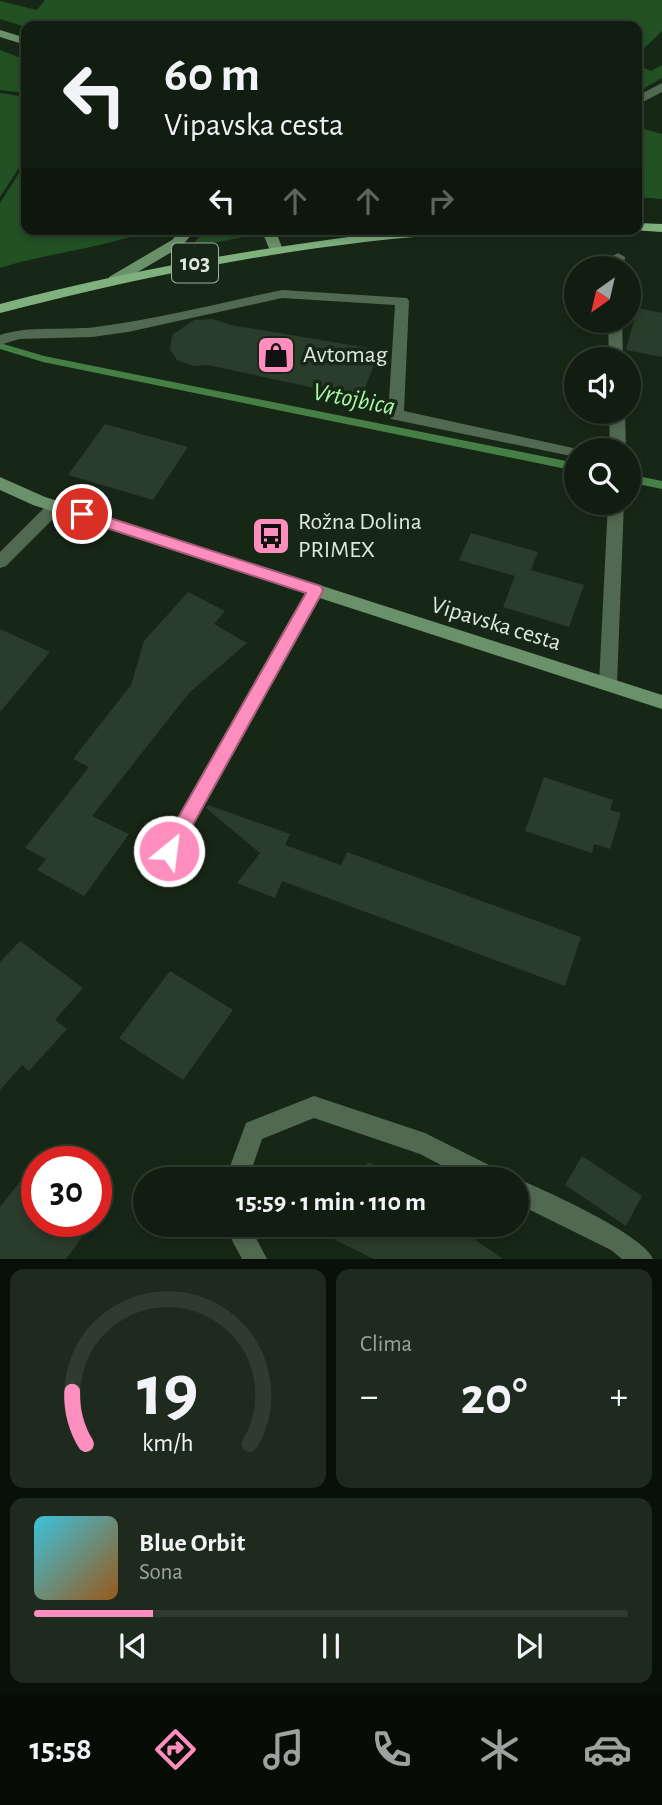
<!DOCTYPE html>
<html lang="it">
<meta charset="utf-8">
<style>
body{margin:0;font-family:"Alegreya Sans",sans-serif;background:#1e2a1e;color:#f1f3f6;height:100vh;display:flex;flex-direction:column;font-size:26px;white-space:nowrap}
*{box-sizing:border-box;margin:0}
p{font-size:23px;color:#9ca29f}
.icon{flex:none;width:38px;height:38px;fill:none;stroke:currentColor;stroke-width:2;stroke-linecap:round;stroke-linejoin:round}
.map{position:relative;height:1259px;overflow:hidden}
.details{display:flex;flex-direction:column;gap:10px;padding:10px;background:#091009;flex:1}
.details>*{flex:none}
.guide{position:absolute;left:21px;top:21px;width:621px;height:214px;border-radius:14px;box-shadow:0 4px 10px #0003,0 0 0 2px #303b30;background:#111d10;color:#f1f3f6;overflow:hidden}
.needle{width:46px;rotate:214deg}
.controls{position:absolute;left:564px;top:256px;display:grid;gap:14px}
.controls a{display:grid;place-items:center;width:77px;height:77px;border-radius:50%;background:#111d10;box-shadow:0 4px 10px #0003,0 0 0 2px #303b30;font-size:35px}
.speed{position:absolute;left:21px;top:1146px;display:flex;gap:14px;font-size:35px;font-weight:700;text-align:center}
.speed>*{display:grid;place-content:center;width:91px;height:91px;border-radius:50%;background:#111d10;box-shadow:0 4px 10px #0003,0 0 0 2px #303b30;line-height:1}
.speed .limit{border:10px solid #d22;background:#fff;color:#111}
.pin{position:absolute;display:grid;place-items:center;width:60px;height:60px;color:#fff;margin:-30px;border:4px solid #fff;border-radius:50%;box-shadow:0 2px 7px #0007}
.me{position:absolute;width:77px;margin:-38px;rotate:29deg;stroke-linejoin:round;filter:drop-shadow(0 0 5px #0008)}
.turn{display:flex;align-items:center;gap:24px;height:147px;padding:0 28px;font-size:32px}
.turn .icon{width:91px;height:91px;stroke-width:2.5}
.turn b{display:block;font-size:49px;line-height:60px}
.lanes{display:flex;align-items:center;height:66px;padding:0 28px;background:#0003;justify-content:center;gap:35px;direction:ltr}
.lanes .off{opacity:.35}
.big{font-size:52px;font-weight:700;line-height:1.1}
.details .tile{flex:1;display:flex;flex-direction:column;justify-content:center;gap:10px;min-width:0;padding:0 24px;border-radius:14px;background:#1e2a1e}
.details .dial{align-items:center;gap:0}
.dial svg{height:182px;overflow:visible;fill:none;stroke:#303b30;stroke-width:7;stroke-linecap:round;text-anchor:middle}
.dial text{fill:#f1f3f6;stroke:none}
.song{display:flex;align-items:center;gap:21px}
.cover{width:84px;height:84px;border-radius:10px;background:linear-gradient(135deg,hsl(190 70% 55%),hsl(30 70% 35%))}
.played{height:7px;border-radius:4px;background:linear-gradient(90deg,#fe8ebd 20%,#303b30 20%)}
.keys{display:flex;justify-content:space-around;direction:ltr}
.heat{display:flex;justify-content:space-between;align-items:center;font-size:38px;direction:ltr}
.details .tiles{flex:1;display:grid;gap:10px;grid-template-columns:1fr 1fr}
.tile:last-child{grid-column:span 2}
.trip{position:absolute;left:133px;top:1167px;width:396px;height:70px;border-radius:35px;background:#111d10;box-shadow:0 4px 10px #0003,0 0 0 2px #303b30;font-weight:700;line-height:70px;text-align:center}
.tabs{display:flex;height:112px;justify-content:space-around;align-items:center;background:#070c06;color:#9ca29f}
.tabs .icon{width:49px;height:49px}
.tabs .selected{color:#fe8ebd}
.tabs b{font-size:32px;color:#f1f3f6}
.map>svg:first-child{display:block}
</style>
<div class="map">
<svg width="662" height="1259" viewBox="0 0 662 1259">
<rect width="100%" height="100%" fill="#172716"/>
<!-- green -->
<g fill="#225224">
<polygon points="45,0 662,0 662,31 637,55 637,26 26,27 0,19 0,1 37,10"/>
<polygon points="0,50 26,60 26,93 0,90"/>
<polygon points="637,65 651,71 662,65 662,78 637,92"/>
<polygon points="0,93 26,97 26,157 0,197"/>
<polygon points="637,127 662,134 662,199 637,197"/>
<path d="M26,162V229H152C103,249 50,252 0,268V203Z"/>
<polygon points="207,229 249,229 253,235 194,247 192,245"/>
</g>
<g fill="none" stroke-linecap="round" stroke-linejoin="round">
<!-- stream -->
<g fill="#467f46" fill-rule="evenodd">
<polygon points="0,343 44,356 576,463 576,471 43,362 0,349"/>
<polygon points="628,474 662,481 662,489 628,482"/>
</g>
</g>
<!-- building -->
<g fill="#2a3c2a">
<polygon points="637,308 662,313 662,357 626,350"/>
<polygon points="213,319 231,325 380,350 361,398 208,365 193,366 177,360 170,349 172,335 194,320"/>
<polygon points="105,424 188,447 153,500 68,475"/>
<polygon points="471,533 538,552 531,570 584,585 569,627 503,607 515,576 459,560"/>
<polygon points="188,592 225,611 214,624 247,643 189,693 92,816 129,834 84,896 37,870 46,859 25,848 89,767 73,759 131,685 144,641"/>
<polygon points="0,629 50,652 0,712"/>
<polygon points="544,777 613,800 610,810 621,813 610,849 594,844 592,853 525,831"/>
<polygon points="208,805 290,834 285,845 341,865 347,852 581,937 565,986 282,881 275,898 237,883 260,853 206,808"/>
<polygon points="20,941 83,988 55,1020 67,1029 29,1071 22,1065 0,1090 0,962"/>
<polygon points="170,971 233,1010 183,1080 119,1038"/>
<polygon points="582,1156 642,1196 626,1226 565,1185"/>
<polygon points="37,1160 37,1222 93,1222 66,1259 0,1259 0,1207"/>
<polygon points="368,1162 406,1180 360,1180"/>
<polygon points="341,1225 459,1225 458,1228 503,1259 374,1259 335,1240"/>
</g>
<g fill="none" stroke-linecap="round" stroke-linejoin="round">
<!-- lane -->
<path fill="#526951" fill-rule="evenodd" d="M282,290L407,298L409,301L404,411L582,450H576V457L391,419L388,415L395,305L282,298L128,332L92,337L19,339L0,345V335C31,325 64,331 96,327C159,319 220,303 282,290Z"/>
<!-- street -->
<g fill="#526951" fill-rule="evenodd">
<polygon points="662,83 662,92 637,105 637,96"/>
<polygon points="618,253 625,257 624,268 610,268 611,257"/>
<polygon points="608,320 622,320 623,359 609,359"/>
<polygon points="609,411 625,411 626,450 610,450"/>
<polygon points="56,500 62,502 64,506 62,510 6,566 0,568 0,552 50,502"/>
<polygon points="608,502 624,502 617,684 614,689 608,691 602,689 599,684"/>
<polygon points="315,585 321,586 324,591 176,857 169,860 162,857 159,851 162,845 309,586"/>
<polygon points="314,1096 425,1133 503,1172 506,1180 470,1180 420,1154 314,1118 262,1139 248,1180 225,1180 246,1123"/>
<path d="M516,1178C544,1190 643,1234 653,1259H622L611,1250L516,1203V1180H513Z"/>
<polygon points="224,1225 249,1225 267,1259 242,1259"/>
</g>
<!-- secondary -->
<g fill="#6b916a" fill-rule="evenodd">
<polygon points="0,30 26,38 26,45 0,37"/>
<polygon points="182,229 196,229 182,246 119,283 109,283 109,277 172,240"/>
<polygon points="261,229 275,229 283,250 281,253 271,253"/>
<polygon points="0,477 45,497 662,695 662,709 33,505 0,490"/>
</g>
<!-- primary -->
<g fill="#7fb07e" fill-rule="evenodd">
<polygon points="637,223 662,224 662,232 632,230 637,229"/>
<path d="M414,229H474L468,233C310,242 153,274 0,313V304C136,268 274,245 414,229Z"/>
</g>
</g>
<!-- route -->
<polygon fill="#fe8ebd" stroke="#a55c7b" stroke-width="2" points="82,509 321,586 323,591 175,857 169,859 162,857 160,851 162,846 306,593 76,518 74,514 76,511"/>
<!-- icons -->
<defs>
<symbol id="shop-square" viewBox="-11 -11 22 22"><rect x="-9" y="-9" width="18" height="18" rx="4" fill="#fe8ebd" stroke="#172716"/><path d="M-5-2.5h2.3a2.7 3.5 0 0 1 5.4 0H5L5.5 6h-11ZM-1.5-2.5h3a1.5 2.3 0 0 0-3 0Z" fill="#111"/></symbol>
<symbol id="bus-square" viewBox="-11 -11 22 22"><rect x="-9" y="-9" width="18" height="18" rx="4" fill="#fe8ebd" stroke="#172716"/><path d="M-5-6H5V4H4V6H2V4H-2V6H-4V4H-5ZM-3.5-4V0h7V-4ZM-3.5 1.2v1.5H-2V1.2ZM2 1.2v1.5H3.5V1.2Z" fill="#111"/></symbol>
</defs>
<g fill-rule="evenodd">
<use href="#shop-square" x="254" y="333" width="44" height="44"/>
<use href="#bus-square" x="249" y="514" width="44" height="44"/>
</g>
<g text-anchor="middle" dominant-baseline="central" stroke-width="7" stroke-linejoin="round" paint-order="stroke">
<!-- shield labels -->
<rect fill="#172716" stroke="#a2afa2" stroke-width="2" x="172" y="243.5" width="46" height="39" rx="5"/>
<g font-size="23" font-weight="bold" fill="#dee9de">
<text x="195" y="263">103</text>
</g>
<!-- poi labels -->
<g font-size="24" fill="#dee9de" stroke="#172716" text-anchor="start">
<text x="303" y="355">Avtomag</text>
<text x="298" y="522">Rožna Dolina<tspan x="298" dy="28">PRIMEX</tspan></text>
</g>
<!-- street labels -->
<g font-size="24" fill="#dee9de" stroke="#172716">
<text transform="translate(496 624) rotate(17)">Vipavska cesta</text>
</g>
<!-- water labels -->
<g font-size="26" font-style="italic" fill="#a7f8a7" stroke="#172716">
<text transform="translate(354 399) rotate(11)">Vrtojbica</text>
</g>
</g>
</svg>
<div class="controls">
<a><svg class="needle" viewBox="-14 -14 28 28"><path d="M0-13l5 13h-10z" fill="#e53935"/><path d="M0 13l5-13h-10z" fill="#9ca29f"/></svg></a>
<a><svg class="icon" aria-label="sound" viewBox="0 0 24 24"><path d="M4 9h4l5-4v14l-5-4H4zM17 9q2 3 0 6"/></svg></a>
<a><svg class="icon" aria-label="search" viewBox="0 0 24 24"><circle cx="10" cy="10" r="6"/><path d="M15 15l6 6"/></svg></a>
</div>
<div class="speed"><div class="limit">30</div></div>
<div class="pin" style="left:82px;top:514px;background:#d93025"><svg class="icon" aria-label="arrive" viewBox="0 0 24 24"><path d="M6 21V4h12l-3 4 3 4H6"/></svg></div>
<svg class="me" style="left:169px;top:851px" viewBox="-20 -20 40 40"><circle r="17" fill="#fe8ebd" stroke="#fff" stroke-width="3"/><path d="M0-11L8 9 0 5-8 9z" fill="#fff"/></svg>
<div class="trip">15:59 · 1 min · 110 m</div>
<div class="guide">
<div class="turn"><svg class="icon" aria-label="left" viewBox="0 0 24 24"><path d="M17 20v-9H6M10 6l-5 5 5 5"/></svg><div><b>60 m</b>Vipavska cesta</div></div>
<div class="lanes"><svg class="icon" aria-label="left" viewBox="0 0 24 24"><path d="M17 20v-9H6M10 6l-5 5 5 5"/></svg><svg class="icon off" aria-label="ahead" viewBox="0 0 24 24"><path d="M12 20V5M6 11l6-6 6 6"/></svg><svg class="icon off" aria-label="ahead" viewBox="0 0 24 24"><path d="M12 20V5M6 11l6-6 6 6"/></svg><svg class="icon off" aria-label="right" viewBox="0 0 24 24"><path d="M7 20v-9h11M14 6l5 5-5 5"/></svg></div>
</div>
</div>
<section class="details">
<div class="tiles">
<div class="tile dial"><svg viewBox="0 0 100 80">
<path d="M14 69A42 42 0 1 1 86 69"/>
<path d="M14 69A42 42 0 0 1 8 46" stroke="#fe8ebd"/>
<text x="50" y="56" font-size="32" font-weight="700">19</text>
<text x="50" y="72" font-size="11">km/h</text>
</svg></div>
<div class="tile"><p>Clima</p>
<div class="heat"><a>−</a><b class="big">20°</b><a>+</a></div>
</div>
<div class="tile">
<div class="song"><i class="cover"></i><div><b>Blue Orbit</b><p>Sona</p></div></div>
<div class="played"></div>
<div class="keys"><svg class="icon" aria-label="previous" viewBox="0 0 24 24"><path d="M18 5L8 12l10 7zM5 5v14"/></svg><svg class="icon" aria-label="pause" viewBox="0 0 24 24"><path d="M8 5v14M16 5v14"/></svg><svg class="icon" aria-label="next" viewBox="0 0 24 24"><path d="M6 5l10 7-10 7zM19 5v14"/></svg></div>
</div>
</div>
</section>
<nav class="tabs">
<b>15:58</b>
<svg class="icon selected" aria-label="directions" viewBox="0 0 24 24"><path d="M12 3l9 9-9 9-9-9zM9 14v-3h6M13 9l2 2-2 2"/></svg>
<svg class="icon" aria-label="music" viewBox="0 0 24 24"><path d="M9 18V5l10-2v13"/><circle cx="6" cy="18" r="3"/><circle cx="16" cy="16" r="3"/></svg>
<svg class="icon" aria-label="phone" viewBox="0 0 24 24"><path d="M5 4h4l2 5-3 2q2 4 5 5l2-3 5 2v4C11 20 4 13 5 4z"/></svg>
<svg class="icon" aria-label="climate" viewBox="0 0 24 24"><path d="M12 3v18M4 7l16 10M4 17L20 7"/></svg>
<svg class="icon" aria-label="car" viewBox="0 0 24 24"><path d="M5 17H2v-5l4-1 3-4h7l3 4 3 1v5h-3M9 17h6M6 11h13"/><circle cx="7" cy="17" r="2"/><circle cx="17" cy="17" r="2"/></svg>
</nav>
